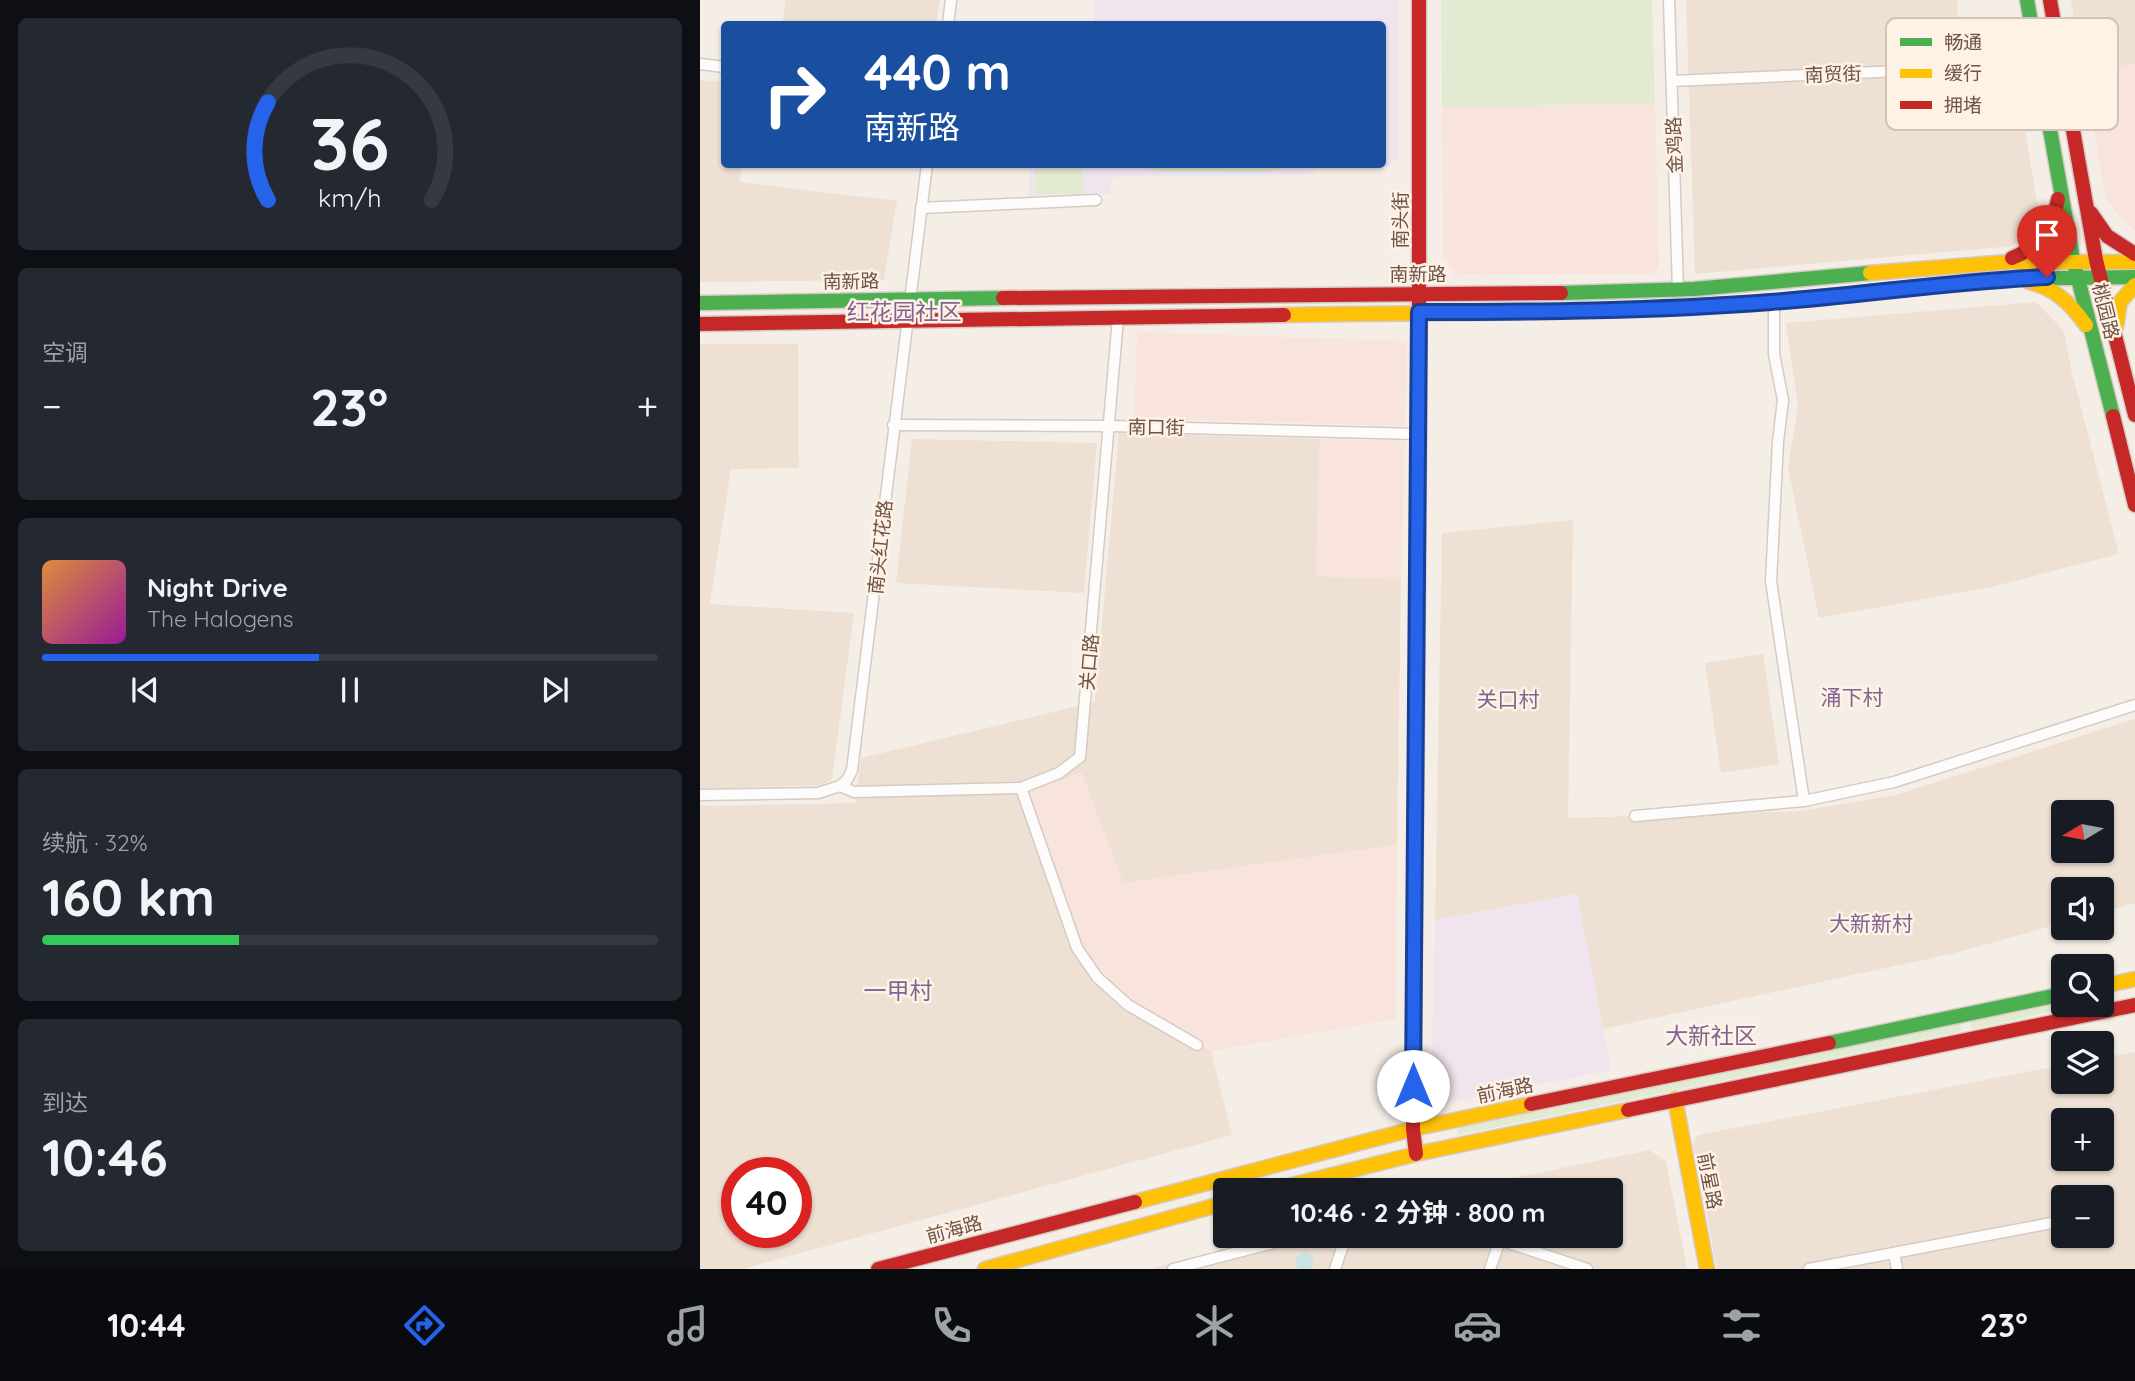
<!DOCTYPE html>
<html lang="zh">
<meta charset="utf-8">
<style>
body{margin:0;font-family:Quicksand,"Noto Sans SC",sans-serif;background:#242831;color:#f1f3f6;height:100vh;display:flex;flex-direction:column;font-size:26px;white-space:nowrap}
*{box-sizing:border-box;margin:0}
p{font-size:23px;color:#9ea1a6}
.icon{flex:none;width:38px;height:38px;fill:none;stroke:currentColor;stroke-width:2;stroke-linecap:round;stroke-linejoin:round}
.map{position:relative;flex:1;overflow:hidden}
.sheet{display:flex;flex-direction:column;gap:18px;padding:18px;background:#0d0f14;width:700px}
.sheet>*{flex:none}
.hud{position:absolute;left:21px;top:21px;width:665px;height:147px;border-radius:7px;box-shadow:0 2px 5px #0004;background:#1a4fa0;color:#fff;overflow:hidden}
.needle{width:46px;rotate:260deg}
.controls{position:absolute;left:1351px;top:800px;display:grid;gap:14px}
.controls a{display:grid;place-items:center;width:63px;height:63px;border-radius:7px;background:#171b24;box-shadow:0 2px 5px #0004;font-size:35px}
.speed{position:absolute;left:21px;top:1157px;display:flex;gap:14px;font-size:35px;font-weight:700;text-align:center}
.speed>*{display:grid;place-content:center;width:91px;height:91px;border-radius:50%;background:#171b24;box-shadow:0 2px 5px #0004;line-height:1}
.speed .limit{border:10px solid #d22;background:#fff;color:#111}
.pin{position:absolute;display:grid;place-items:center;width:60px;height:60px;color:#fff;margin:-72px -30px;border-radius:50% 50% 50% 0;rotate:-45deg;box-shadow:0 0 7px #0007}
.pin .icon{rotate:45deg}
.me{position:absolute;width:77px;margin:-38px;rotate:0deg;stroke-linejoin:round;filter:drop-shadow(0 0 5px #0008)}
.turn{display:flex;align-items:center;gap:24px;height:147px;padding:0 28px;font-size:32px}
.turn .icon{width:91px;height:91px;stroke-width:2.5}
.turn b{display:block;font-size:49px;line-height:60px}
.big{font-size:52px;font-weight:700;line-height:1.1}
.sheet .widget{flex:1;display:flex;flex-direction:column;justify-content:center;gap:10px;min-width:0;padding:0 24px;border-radius:10px;background:#242831}
.sheet .dial{align-items:center;gap:0}
.dial svg{height:182px;overflow:visible;fill:none;stroke:#363941;stroke-width:7;stroke-linecap:round;text-anchor:middle}
.dial text{fill:#f1f3f6;stroke:none}
.song{display:flex;align-items:center;gap:21px}
.cover{width:84px;height:84px;border-radius:10px;background:linear-gradient(135deg,hsl(30 70% 55%),hsl(300 70% 35%))}
.played{height:7px;border-radius:4px;background:linear-gradient(90deg,#2563eb 45%,#363941 45%)}
.keys{display:flex;justify-content:space-around;direction:ltr}
.heat{display:flex;justify-content:space-between;align-items:center;font-size:38px;direction:ltr}
.charge{height:10px;border-radius:5px;background:linear-gradient(90deg,#34c759 32%,#363941 0)}
.trip{position:absolute;left:513px;top:1178px;width:410px;height:70px;border-radius:7px;background:#171b24;box-shadow:0 2px 5px #0004;font-weight:700;line-height:70px;text-align:center}
.dock{display:flex;height:112px;justify-content:space-around;align-items:center;background:#090b0e;color:#9ea1a6}
.dock .icon{width:49px;height:49px}
.dock .active{color:#2563eb}
.dock b{font-size:32px;color:#f1f3f6}
main{display:flex;flex:1;min-height:0}
.map>svg:first-child{display:block}
</style>
<main>
<section class="sheet">
<div class="widget dial"><svg viewBox="0 0 100 80">
<path d="M14 69A42 42 0 1 1 86 69"/>
<path d="M14 69A42 42 0 0 1 14 26" stroke="#2563eb"/>
<text x="50" y="56" font-size="32" font-weight="700">36</text>
<text x="50" y="72" font-size="11">km/h</text>
</svg></div>
<div class="widget"><p>空调</p>
<div class="heat"><a>−</a><b class="big">23°</b><a>+</a></div>
</div>
<div class="widget">
<div class="song"><i class="cover"></i><div><b>Night Drive</b><p>The Halogens</p></div></div>
<div class="played"></div>
<div class="keys"><svg class="icon" aria-label="previous" viewBox="0 0 24 24"><path d="M18 5L8 12l10 7zM5 5v14"/></svg><svg class="icon" aria-label="pause" viewBox="0 0 24 24"><path d="M8 5v14M16 5v14"/></svg><svg class="icon" aria-label="next" viewBox="0 0 24 24"><path d="M6 5l10 7-10 7zM19 5v14"/></svg></div>
</div>
<div class="widget"><p>续航 · 32%</p><b class="big">160 km</b><div class="charge"></div></div>
<div class="widget"><p>到达</p><b class="big">10:46</b></div>
</section>
<div class="map">
<svg width="1435" height="1269" viewBox="0 0 1435 1269">
<rect width="100%" height="100%" fill="#f5eee6"/>
<!-- residential -->
<g fill="#eee0d3" fill-rule="evenodd">
<polygon points="85,0 240,0 236,24 83,24"/>
<polygon points="986,0 1257,0 1260,57 1313,56 1339,214 1313,246 995,274"/>
<polygon points="1371,0 1435,0 1435,64 1385,79"/>
<polygon points="0,80 24,82 24,164 42,165 40,182 197,201 184,280 0,282"/>
<polygon points="1336,302 1364,331 1371,369 1419,554 1291,587 1119,618 1088,468 1098,406 1086,323"/>
<polygon points="0,344 98,344 99,468 31,469 10,604 154,613 132,779 121,785 0,789"/>
<path d="M419,433L620,439L616,576L701,579L697,845L423,883L381,772L402,973L423,993L417,1004L511,1051L532,1135L42,1269H0V806L155,803L161,758L395,702ZM37,1172H96V1232H37Z"/>
<polygon points="212,439 397,443 384,593 196,583"/>
<path d="M873,520L868,818L1100,811L1195,795L1435,719V903L1402,912V889H1363V923L1255,953L903,1029L877,894L735,920L742,533ZM1363,812H1402V850H1363Z"/>
<polygon points="1063,654 1079,764 1021,773 1005,663"/>
<path d="M1435,1052V1269H1017L993,1143L998,1135L1363,1065V1082H1402V1058ZM1363,1120H1402V1158H1363ZM1363,1197H1402V1236H1363Z"/>
<polygon points="949,1150 966,1161 987,1269 450,1269 579,1236 910,1236 910,1190 754,1190"/>
</g>
<!-- commercial -->
<g fill="#f8e4dc">
<polygon points="1435,64 1435,230 1420,218 1405,196 1385,79"/>
<polygon points="955,104 959,268 951,274 755,275 743,256 742,107"/>
<polygon points="437,332 707,341 705,426 434,418"/>
<polygon points="620,439 705,441 701,579 616,576"/>
<polygon points="381,772 423,883 697,845 696,1019 511,1051 416,1004 423,993 402,973 381,946 326,793"/>
</g>
<!-- education -->
<g fill="#f0e5ef">
<polygon points="395,0 698,0 699,156 690,166 619,167 609,175 412,177 410,194 329,196 329,165 682,164 682,24 394,24"/>
<polygon points="877,894 911,1070 753,1102 741,1097 731,1089 735,920"/>
</g>
<!-- green -->
<g fill="#e2ead1">
<polygon points="741,0 952,0 955,104 742,107"/>
<polygon points="438,165 594,164 594,165 567,172 461,172"/>
<rect x="335" y="168" width="48" height="26"/>
<polygon points="1363,1003 1368,1005 1369,1008 1272,1029 1270,1022"/>
<polygon points="1260,1024 1262,1031 758,1135 757,1128"/>
</g>
<!-- water -->
<circle fill="#c9e4e3" cx="605" cy="1262" r="9"/>
<g fill="none" stroke-linecap="round" stroke-linejoin="round">
<defs>
<g id="street">
<polyline points="969,0 978,290"/>
<polyline points="248,24 251,0"/>
<polyline points="0,64 24,67"/>
<polyline points="972,81 1337,65"/>
<polyline points="221,208 396,200"/>
<polyline points="1074,302 1074,354 1083,400 1078,442 1071,581 1104,801"/>
<polyline points="193,425 410,426 718,434"/>
<polyline points="140,786 154,792 321,788 359,773 380,757 418,318"/>
<polyline points="321,788 377,948 397,977 428,1005 497,1045"/>
<polyline points="0,795 118,793 140,786 147,780 152,770 227,164"/>
<polyline points="935,816 1104,801 1194,782 1435,705"/>
<polyline points="631,1174 635,1190"/>
<polyline points="612,1236 644,1241"/>
<polyline points="796,1236 800,1240 887,1269"/>
<polyline points="1194,1253 1197,1269"/>
<polyline points="473,1269 600,1236"/>
<polyline points="635,1269 646,1236"/>
<polyline points="790,1269 800,1240"/>
<polyline points="1109,1269 1357,1222"/>
</g>
<g id="fast">
<polyline points="1327,0 1373,259 1413,416"/>
<polyline points="861,293 994,289 1170,273"/>
<polyline points="1131,296 1299,279 1435,277"/>
<polyline points="0,303 303,298"/>
<polyline points="1129,1043 1363,994"/>
</g>
<g id="slow">
<polyline points="1170,273 1309,262 1435,262"/>
<path d="M1329,282C1355,288 1371,304 1386,325"/>
<path d="M584,315C767,312 950,315 1131,296"/>
<polyline points="1416,327 1420,302 1435,285"/>
<polyline points="717,715 719,435"/>
<polyline points="1402,986 1435,979"/>
<polyline points="975,1099 1007,1269"/>
<polyline points="572,1190 716,1154 928,1110"/>
<polyline points="435,1202 713,1129 831,1104"/>
<polyline points="285,1269 525,1203"/>
</g>
<g id="jam">
<polyline points="1350,0 1396,260 1435,415"/>
<polyline points="1391,213 1407,236 1435,254"/>
<path d="M1312,258C1340,247 1353,228 1358,199"/>
<polyline points="303,298 861,293"/>
<polyline points="0,324 584,315"/>
<polyline points="1413,416 1435,505"/>
<polyline points="719,435 719,0"/>
<polyline points="831,1104 1129,1043"/>
<polyline points="928,1110 1435,1005"/>
<polyline points="716,1154 713,1129 717,715"/>
<polyline points="178,1269 435,1202"/>
</g>
</defs>
<!-- street casing -->
<use href="#street" stroke="#d5cbc4" stroke-width="13"/>
<!-- fast casing -->
<use href="#fast" stroke="#d4cac3" stroke-width="17"/>
<!-- slow casing -->
<use href="#slow" stroke="#d4cac3" stroke-width="17"/>
<!-- jam casing -->
<use href="#jam" stroke="#d4cac3" stroke-width="17"/>
<!-- street -->
<use href="#street" stroke="#fefcfb" stroke-width="10"/>
<!-- fast -->
<use href="#fast" stroke="#4caf50" stroke-width="14"/>
<!-- slow -->
<use href="#slow" stroke="#ffc107" stroke-width="14"/>
<!-- jam -->
<use href="#jam" stroke="#c62828" stroke-width="14"/>
</g>
<g fill="none" stroke-linecap="round" stroke-linejoin="round">
<defs>
<path id="route" d="M713,1086L719,312C837,312 954,311 1071,302C1163,295 1255,281 1347,277"/>
</defs>
<!-- route casing -->
<use href="#route" stroke="#184099" stroke-width="18"/>
<!-- route -->
<use href="#route" stroke="#2563eb" stroke-width="12"/>
</g>
<g text-anchor="middle" dominant-baseline="central" stroke-width="5" stroke-linejoin="round" paint-order="stroke">
<!-- street labels -->
<g font-size="19" fill="#6f5349" stroke="#fef2e5">
<text transform="translate(1133 74) rotate(-2)">南贸街</text>
<text transform="translate(974 145) rotate(-92)">金鸡路</text>
<text transform="translate(700 220) rotate(-90)">南头街</text>
<text x="718" y="274">南新路</text>
<text transform="translate(151 281) rotate(-1)">南新路</text>
<text transform="translate(1406 311) rotate(76)">桃园路</text>
<text transform="translate(456 427) rotate(1)">南口街</text>
<text transform="translate(180 547) rotate(-84)">南头红花路</text>
<text transform="translate(389 662) rotate(-85)">关口路</text>
<text transform="translate(805 1090) rotate(-12)">前海路</text>
<text transform="translate(1010 1181) rotate(79)">前星路</text>
<text transform="translate(254 1229) rotate(-15)">前海路</text>
</g>
<!-- neighbourhood labels -->
<g font-size="21" fill="#806493" stroke="#fef2e5">
<text x="1152" y="697">涌下村</text>
<text x="808" y="699">关口村</text>
<text x="1171" y="923">大新新村</text>
</g>
<!-- quarter labels -->
<g font-size="23" fill="#806493" stroke="#fef2e5">
<text x="204" y="311">红花园社区</text>
<text x="198" y="990">一甲村</text>
<text x="1011" y="1035">大新社区</text>
</g>
</g>
<!-- legend -->
<rect x="1186" y="18" width="232" height="112" rx="10" fill="#fef2e5" stroke="#d3c2b6" stroke-width="2"/>
<rect x="1200" y="38" width="32" height="8" fill="#4caf50"/>
<rect x="1200" y="69" width="32" height="9" fill="#ffc107"/>
<rect x="1200" y="101" width="32" height="8" fill="#c62828"/>
<g font-size="19" fill="#6f5349">
<text x="1244" y="49">畅通</text>
<text x="1244" y="80">缓行</text>
<text x="1244" y="112">拥堵</text>
</g>
</svg>
<div class="controls">
<a><svg class="needle" viewBox="-14 -14 28 28"><path d="M0-13l5 13h-10z" fill="#e53935"/><path d="M0 13l5-13h-10z" fill="#9ea1a6"/></svg></a>
<a><svg class="icon" aria-label="sound" viewBox="0 0 24 24"><path d="M4 9h4l5-4v14l-5-4H4zM17 9q2 3 0 6"/></svg></a>
<a><svg class="icon" aria-label="search" viewBox="0 0 24 24"><circle cx="10" cy="10" r="6"/><path d="M15 15l6 6"/></svg></a>
<a><svg class="icon" aria-label="layers" viewBox="0 0 24 24"><path d="M12 4l9 5-9 5-9-5zM3 14l9 5 9-5"/></svg></a>
<a>+</a>
<a>−</a>
</div>
<div class="speed"><div class="limit">40</div></div>
<div class="pin" style="left:1347px;top:277px;background:#d93025"><svg class="icon" aria-label="arrive" viewBox="0 0 24 24"><path d="M6 21V4h12l-3 4 3 4H6"/></svg></div>
<svg class="me" style="left:713px;top:1086px" viewBox="-20 -20 40 40"><circle r="19" fill="#fff"/><path d="M0-13L10 11 0 6-10 11z" fill="#2563eb"/></svg>
<div class="trip">10:46 · 2 分钟 · 800 m</div>
<div class="hud">
<div class="turn"><svg class="icon" aria-label="right" viewBox="0 0 24 24"><path d="M7 20v-9h11M14 6l5 5-5 5"/></svg><div><b>440 m</b>南新路</div></div>
</div>
</div>
</main>
<nav class="dock">
<b>10:44</b>
<svg class="icon active" aria-label="directions" viewBox="0 0 24 24"><path d="M12 3l9 9-9 9-9-9zM9 14v-3h6M13 9l2 2-2 2"/></svg>
<svg class="icon" aria-label="music" viewBox="0 0 24 24"><path d="M9 18V5l10-2v13"/><circle cx="6" cy="18" r="3"/><circle cx="16" cy="16" r="3"/></svg>
<svg class="icon" aria-label="phone" viewBox="0 0 24 24"><path d="M5 4h4l2 5-3 2q2 4 5 5l2-3 5 2v4C11 20 4 13 5 4z"/></svg>
<svg class="icon" aria-label="climate" viewBox="0 0 24 24"><path d="M12 3v18M4 7l16 10M4 17L20 7"/></svg>
<svg class="icon" aria-label="car" viewBox="0 0 24 24"><path d="M5 17H2v-5l4-1 3-4h7l3 4 3 1v5h-3M9 17h6M6 11h13"/><circle cx="7" cy="17" r="2"/><circle cx="17" cy="17" r="2"/></svg>
<svg class="icon" aria-label="filters" viewBox="0 0 24 24"><path d="M4 7h16M4 17h16"/><circle cx="9" cy="7" r="2"/><circle cx="15" cy="17" r="2"/></svg>
<b>23°</b>
</nav>
